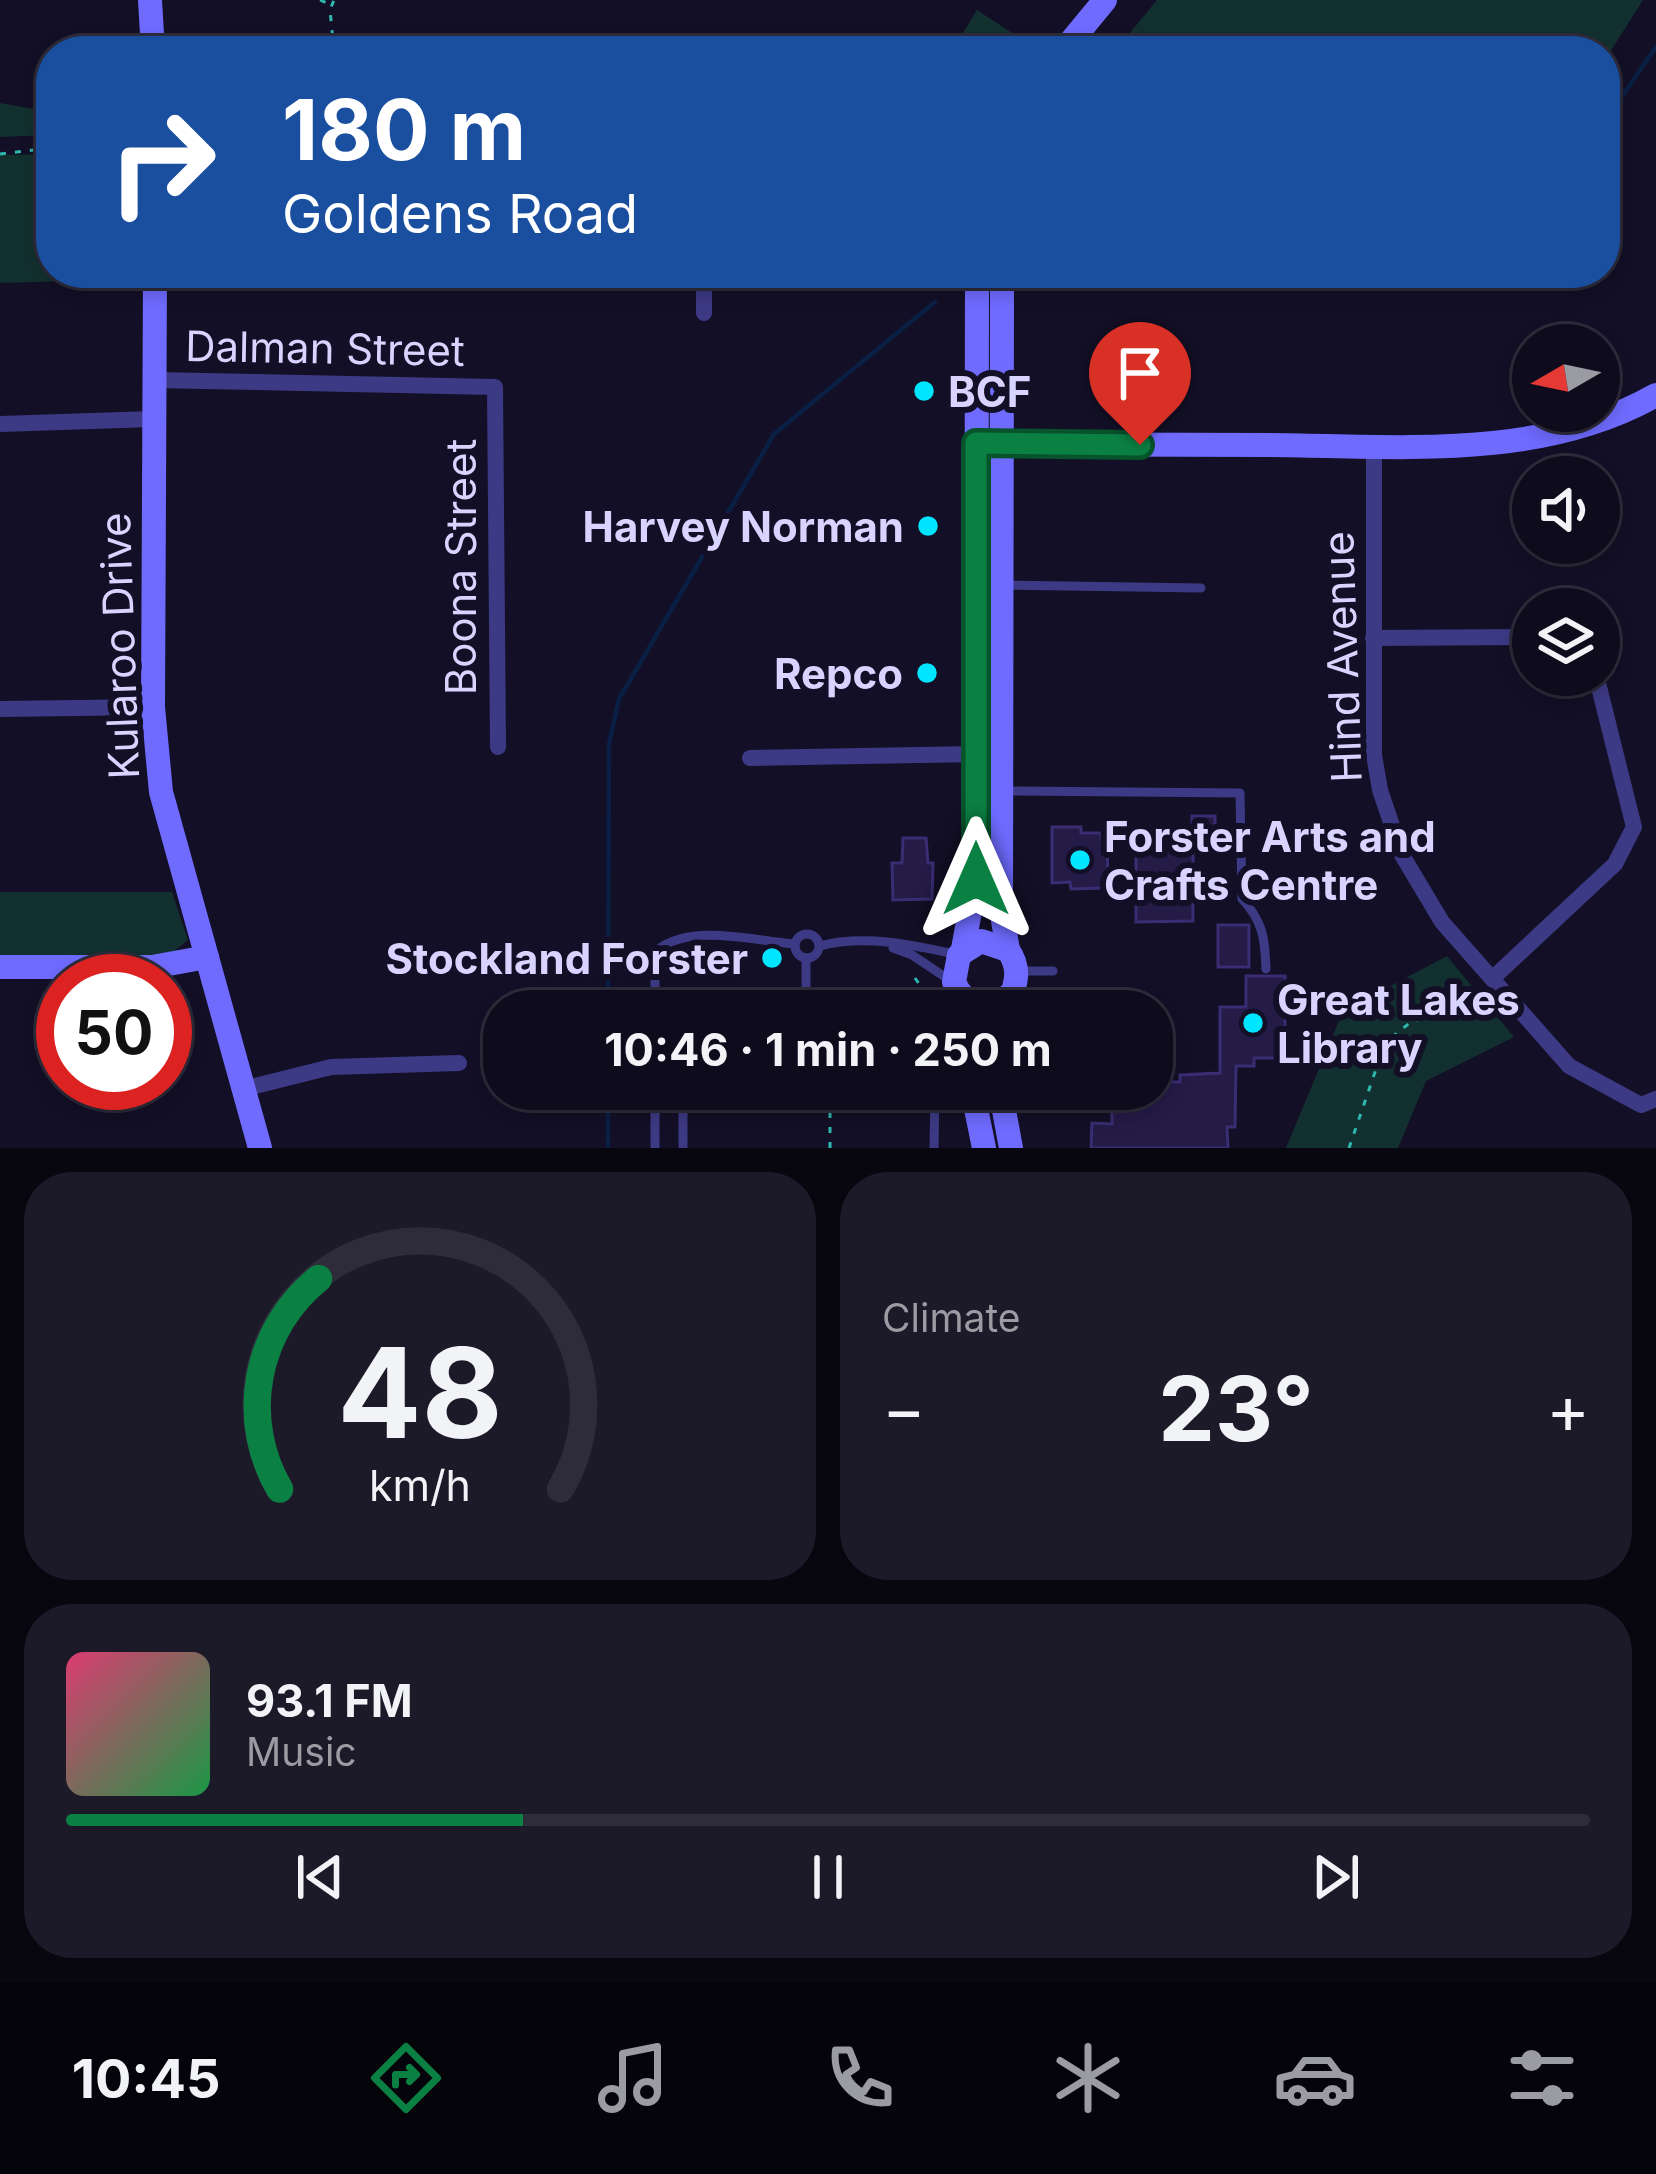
<!DOCTYPE html>
<meta charset="utf-8">
<style>
body{margin:0;font-family:Inter,sans-serif;background:#1c1929;color:#f1f3f6;height:100vh;display:flex;flex-direction:column;font-size:45px;white-space:nowrap}
*{box-sizing:border-box;margin:0}
p{font-size:39px;color:#9b9ba3}
.icon{flex:none;width:66px;height:66px;fill:none;stroke:currentColor;stroke-width:2;stroke-linecap:round;stroke-linejoin:round}
.map{position:relative;height:1148px;overflow:hidden}
.details{display:flex;flex-direction:column;gap:24px;padding:24px;background:#08060f;flex:1}
.details>*{flex:none}
.guide{position:absolute;left:36px;top:36px;width:1584px;height:252px;border-radius:48px;box-shadow:0 6px 18px #0003,0 0 0 3px #2e2b3b;background:#1a4fa0;color:#fff;overflow:hidden}
.needle{width:78px;rotate:261deg}
.buttons{position:absolute;left:1512px;top:324px;display:grid;gap:24px}
.buttons a{display:grid;place-items:center;width:108px;height:108px;border-radius:50%;background:#0e0b1c;box-shadow:0 6px 18px #0003,0 0 0 3px #2e2b3b;font-size:60px}
.speed{position:absolute;left:36px;top:954px;display:flex;gap:24px;font-size:60px;font-weight:700;text-align:center}
.speed>*{display:grid;place-content:center;width:156px;height:156px;border-radius:50%;background:#0e0b1c;box-shadow:0 6px 18px #0003,0 0 0 3px #2e2b3b;line-height:1}
.speed .limit{border:18px solid #d22;background:#fff;color:#111}
.pin{position:absolute;display:grid;place-items:center;width:102px;height:102px;color:#fff;margin:-123px -51px;border-radius:50% 50% 50% 0;rotate:-45deg;box-shadow:0 0 12px #0007}
.pin .icon{rotate:45deg}
.me{position:absolute;width:132px;margin:-66px;rotate:0deg;stroke-linejoin:round;filter:drop-shadow(0 0 9px #0008)}
.turn{display:flex;align-items:center;gap:42px;height:252px;padding:0 48px;font-size:54px}
.turn .icon{width:156px;height:156px;stroke-width:2.5}
.turn b{display:block;font-size:84px;line-height:102px}
.big{font-size:90px;font-weight:700;line-height:1.1}
.details .card{flex:1;display:flex;flex-direction:column;justify-content:center;gap:18px;min-width:0;padding:0 42px;border-radius:48px;background:#1c1929}
.details .dial{align-items:center;gap:0}
.dial svg{height:312px;overflow:visible;fill:none;stroke:#2e2b3b;stroke-width:7;stroke-linecap:round;text-anchor:middle}
.dial text{fill:#f1f3f6;stroke:none}
.song{display:flex;align-items:center;gap:36px}
.cover{width:144px;height:144px;border-radius:18px;background:linear-gradient(135deg,hsl(340 70% 55%),hsl(140 70% 35%))}
.played{height:12px;border-radius:6px;background:linear-gradient(90deg,#0b8043 30%,#2e2b3b 30%)}
.keys{display:flex;justify-content:space-around;direction:ltr}
.heat{display:flex;justify-content:space-between;align-items:center;font-size:66px;direction:ltr}
.details .tiles{flex:1;display:grid;gap:24px;grid-template-columns:1fr 1fr}
.card:last-child{grid-column:span 2}
.trip{position:absolute;left:483px;top:990px;width:690px;height:120px;border-radius:48px;background:#0e0b1c;box-shadow:0 6px 18px #0003,0 0 0 3px #2e2b3b;font-weight:700;line-height:120px;text-align:center}
.menu{display:flex;height:192px;justify-content:space-around;align-items:center;background:#06040b;color:#9b9ba3}
.menu .icon{width:84px;height:84px}
.menu .selected{color:#0b8043}
.menu b{font-size:54px;color:#f1f3f6}
.map>svg:first-child{display:block}
</style>
<div class="map">
<svg width="1656" height="1148" viewBox="0 0 1656 1148">
<rect width="100%" height="100%" fill="#130f26"/>
<!-- green -->
<g fill="#12302f">
<polygon points="1157,0 1643,0 1605,60 1605,51 1115,51"/>
<polygon points="977,10 1026,42 1016,51 952,51"/>
<polygon points="0,103 51,112 51,135 0,137"/>
<polygon points="51,154 51,273 108,273 108,280 0,283 0,155"/>
<polygon points="0,892 172,892 188,940 173,952 135,957 0,959"/>
<polygon points="1447,956 1514,1037 1426,1081 1398,1148 1286,1148 1343,1011"/>
</g>
<g fill="none" stroke-linecap="round" stroke-linejoin="round">
<!-- stream -->
<g stroke="#0a1f44" stroke-width="4.5">
<polyline points="1605,121 1656,47"/>
<polyline points="1605,142 1621,161"/>
<polyline points="608,1011 609,744 619,699 774,434 935,302"/>
<polyline points="608,1148 608,1089"/>
</g>
</g>
<!-- building -->
<g fill="#241b47" stroke="#3b2d73" stroke-width="3">
<polygon points="1192,816 1215,816 1215,845 1193,845 1193,921 1136,922 1136,827 1164,827 1164,835 1192,835"/>
<polygon points="1052,827 1081,827 1081,833 1101,833 1101,838 1107,838 1108,882 1102,882 1103,888 1071,889 1070,882 1052,883"/>
<polygon points="903,838 926,838 928,863 933,863 932,899 893,900 892,863 902,863"/>
<rect x="1218" y="925" width="31" height="42"/>
<polygon points="1246,976 1285,976 1285,1058 1254,1058 1254,1066 1236,1066 1235,1127 1227,1127 1228,1148 1091,1148 1092,1123 1112,1124 1112,1110 1134,1109 1134,1089 1152,1089 1152,1082 1180,1082 1180,1075 1220,1073 1220,1007 1246,1007"/>
</g>
<g fill="none" stroke-linecap="round" stroke-linejoin="round">
<!-- path -->
<g stroke="#2fb8b0" stroke-width="3" stroke-dasharray="6 9" stroke-linecap="butt">
<polyline points="320,0 329,4"/>
<polyline points="312,47 316,51"/>
<polyline points="334,51 330,10 334,0"/>
<polyline points="341,51 350,42"/>
<polyline points="0,154 51,148"/>
<polyline points="915,978 938,1011"/>
<polyline points="830,1148 830,1089"/>
<polyline points="1349,1148 1385,1043 1412,1021 1489,1001"/>
</g>
<!-- lane -->
<g stroke="#3d3a85" stroke-width="9">
<polyline points="1003,585 1201,588"/>
<path d="M1005,791L1240,793L1242,899C1263,921 1265,939 1266,969"/>
<circle cx="807" cy="946" r="12"/>
<path d="M820,946C864,934 914,945 959,955"/>
<polyline points="893,948 912,955 951,981"/>
<polyline points="1018,971 1053,971"/>
<path d="M655,1011V973L660,948C695,924 755,941 795,944"/>
<polyline points="806,1011 806,958"/>
<polyline points="655,1148 655,1089"/>
<polyline points="683,1148 683,1089"/>
<polyline points="934,1148 935,1089"/>
</g>
<!-- street -->
<g stroke="#3d3a85" stroke-width="16">
<polyline points="704,313 704,273"/>
<polyline points="153,380 495,387 498,747"/>
<polyline points="0,424 153,419"/>
<polyline points="1374,446 1374,755 1380,790 1402,855 1442,922 1569,1066 1641,1105 1656,1099"/>
<polyline points="1599,637 1599,645"/>
<polyline points="1373,638 1533,637"/>
<polyline points="0,709 153,707"/>
<polyline points="750,758 975,754"/>
<polyline points="1493,978 1615,864 1634,827 1596,675"/>
<polyline points="243,1089 331,1067 459,1063"/>
</g>
<!-- secondary -->
<g stroke="#6f6bff" stroke-width="24">
<polyline points="150,0 153,51"/>
<polyline points="1063,51 1105,0"/>
<polyline points="155,273 153,707 161,792 260,1148"/>
<polyline points="1002,273 1001,909 1008,950"/>
<path d="M976,444C1074,445 1172,445 1270,445C1397,446 1540,461 1656,395"/>
<polyline points="963,949 976,879 977,273"/>
<polyline points="0,967 152,967 207,957"/>
<path d="M1007,1011C1014,988 1023,971 1008,950L981,941L959,955L954,982C966,1010 993,1014 1013,991"/>
<polyline points="972,1089 984,1148"/>
<polyline points="1000,1089 1011,1148"/>
</g>
</g>
<g fill="none" stroke-linecap="round" stroke-linejoin="round">
<defs>
<polyline id="route" points="976,879 976,443 1140,445"/>
</defs>
<!-- route casing -->
<use href="#route" stroke="#07532c" stroke-width="30"/>
<!-- route -->
<use href="#route" stroke="#0b8043" stroke-width="21"/>
</g>
<!-- markers -->
<g fill="#00e5ff" stroke="#130f26" stroke-width="4.5">
<circle cx="924" cy="391" r="12"/>
<circle cx="928" cy="526" r="12"/>
<circle cx="927" cy="673" r="12"/>
<circle cx="1080" cy="860" r="12"/>
<circle cx="772" cy="958" r="12"/>
<circle cx="1253" cy="1023" r="12"/>
</g>
<g text-anchor="middle" dominant-baseline="central" stroke-width="12" stroke-linejoin="round" paint-order="stroke">
<!-- street labels -->
<g font-size="42" fill="#d9d4ff" stroke="#130f26">
<text transform="translate(325 348) rotate(1)">Dalman Street</text>
<text transform="translate(460 567) rotate(-90)">Boona Street</text>
<text transform="translate(119 646) rotate(-92)">Kularoo Drive</text>
<text transform="translate(1342 657) rotate(-92)">Hind Avenue</text>
</g>
<!-- poi labels -->
<g font-size="42" font-weight="bold" fill="#d9d4ff" stroke="#130f26" text-anchor="start">
<text x="948" y="391">BCF</text>
<text x="904" y="526" text-anchor="end">Harvey Norman</text>
<text x="903" y="673" text-anchor="end">Repco</text>
<text x="1104" y="836">Forster Arts and<tspan x="1104" dy="48">Crafts Centre</tspan></text>
<text x="748" y="958" text-anchor="end">Stockland Forster</text>
<text x="1277" y="999">Great Lakes<tspan x="1277" dy="48">Library</tspan></text>
</g>
</g>
</svg>
<div class="buttons">
<a><svg class="needle" viewBox="-14 -14 28 28"><path d="M0-13l5 13h-10z" fill="#e53935"/><path d="M0 13l5-13h-10z" fill="#9b9ba3"/></svg></a>
<a><svg class="icon" aria-label="sound" viewBox="0 0 24 24"><path d="M4 9h4l5-4v14l-5-4H4zM17 9q2 3 0 6"/></svg></a>
<a><svg class="icon" aria-label="layers" viewBox="0 0 24 24"><path d="M12 4l9 5-9 5-9-5zM3 14l9 5 9-5"/></svg></a>
</div>
<div class="speed"><div class="limit">50</div></div>
<div class="pin" style="left:1140px;top:445px;background:#d93025"><svg class="icon" aria-label="arrive" viewBox="0 0 24 24"><path d="M6 21V4h12l-3 4 3 4H6"/></svg></div>
<svg class="me" style="left:976px;top:879px" viewBox="-20 -20 40 40"><path d="M0-17L14 15 0 8-14 15z" fill="#0b8043" stroke="#fff" stroke-width="4"/></svg>
<div class="trip">10:46 · 1 min · 250 m</div>
<div class="guide">
<div class="turn"><svg class="icon" aria-label="right" viewBox="0 0 24 24"><path d="M7 20v-9h11M14 6l5 5-5 5"/></svg><div><b>180 m</b>Goldens Road</div></div>
</div>
</div>
<section class="details">
<div class="tiles">
<div class="card dial"><svg viewBox="0 0 100 80">
<path d="M14 69A42 42 0 1 1 86 69"/>
<path d="M14 69A42 42 0 0 1 24 15" stroke="#0b8043"/>
<text x="50" y="56" font-size="32" font-weight="700">48</text>
<text x="50" y="72" font-size="11">km/h</text>
</svg></div>
<div class="card"><p>Climate</p>
<div class="heat"><a>−</a><b class="big">23°</b><a>+</a></div>
</div>
<div class="card">
<div class="song"><i class="cover"></i><div><b>93.1 FM</b><p>Music</p></div></div>
<div class="played"></div>
<div class="keys"><svg class="icon" aria-label="previous" viewBox="0 0 24 24"><path d="M18 5L8 12l10 7zM5 5v14"/></svg><svg class="icon" aria-label="pause" viewBox="0 0 24 24"><path d="M8 5v14M16 5v14"/></svg><svg class="icon" aria-label="next" viewBox="0 0 24 24"><path d="M6 5l10 7-10 7zM19 5v14"/></svg></div>
</div>
</div>
</section>
<nav class="menu">
<b>10:45</b>
<svg class="icon selected" aria-label="directions" viewBox="0 0 24 24"><path d="M12 3l9 9-9 9-9-9zM9 14v-3h6M13 9l2 2-2 2"/></svg>
<svg class="icon" aria-label="music" viewBox="0 0 24 24"><path d="M9 18V5l10-2v13"/><circle cx="6" cy="18" r="3"/><circle cx="16" cy="16" r="3"/></svg>
<svg class="icon" aria-label="phone" viewBox="0 0 24 24"><path d="M5 4h4l2 5-3 2q2 4 5 5l2-3 5 2v4C11 20 4 13 5 4z"/></svg>
<svg class="icon" aria-label="climate" viewBox="0 0 24 24"><path d="M12 3v18M4 7l16 10M4 17L20 7"/></svg>
<svg class="icon" aria-label="car" viewBox="0 0 24 24"><path d="M5 17H2v-5l4-1 3-4h7l3 4 3 1v5h-3M9 17h6M6 11h13"/><circle cx="7" cy="17" r="2"/><circle cx="17" cy="17" r="2"/></svg>
<svg class="icon" aria-label="filters" viewBox="0 0 24 24"><path d="M4 7h16M4 17h16"/><circle cx="9" cy="7" r="2"/><circle cx="15" cy="17" r="2"/></svg>
</nav>
